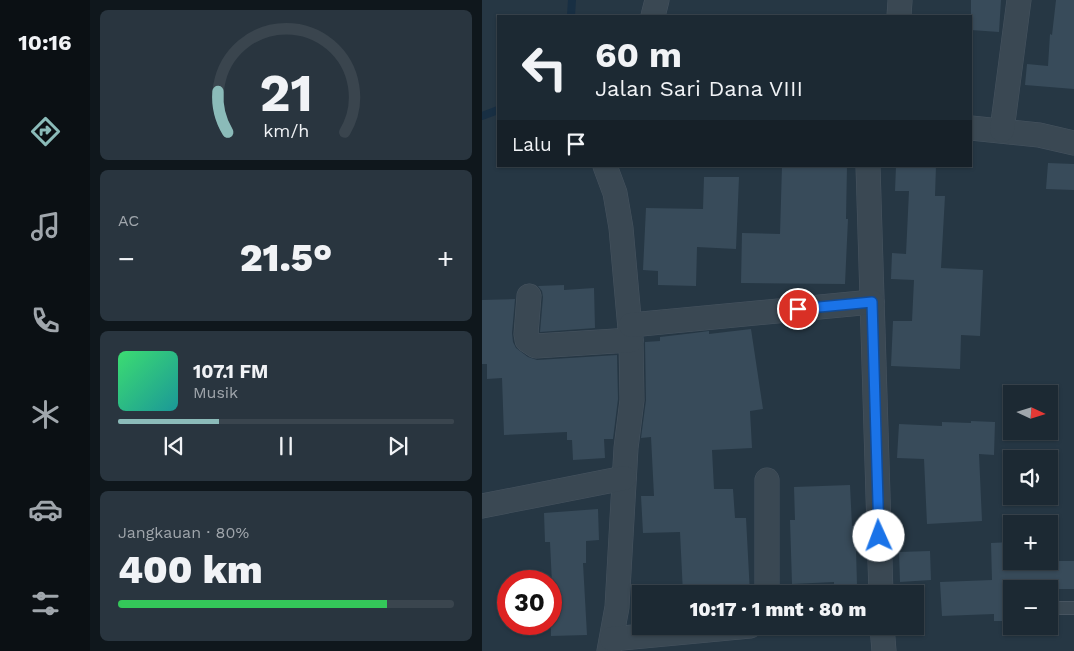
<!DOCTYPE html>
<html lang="id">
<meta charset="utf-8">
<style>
body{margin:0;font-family:"Work Sans",sans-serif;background:#29353f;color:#f1f3f6;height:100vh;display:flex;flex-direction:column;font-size:19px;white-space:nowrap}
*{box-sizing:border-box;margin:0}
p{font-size:16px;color:#a0a6ac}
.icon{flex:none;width:28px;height:28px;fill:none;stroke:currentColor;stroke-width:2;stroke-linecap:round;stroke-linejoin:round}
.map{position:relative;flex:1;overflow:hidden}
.drawer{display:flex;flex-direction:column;gap:10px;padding:10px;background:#0f171c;width:392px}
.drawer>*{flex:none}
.banner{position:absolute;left:15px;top:15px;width:475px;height:152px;border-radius:0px;box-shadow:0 1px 4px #0004,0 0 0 1px #3a454e;background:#1c2933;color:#f1f3f6;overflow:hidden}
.needle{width:32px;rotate:94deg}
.fabs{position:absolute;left:521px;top:385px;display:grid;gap:10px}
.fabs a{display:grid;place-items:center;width:55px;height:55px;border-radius:0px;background:#1c2933;box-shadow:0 1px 4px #0004,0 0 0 1px #3a454e;font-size:25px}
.speed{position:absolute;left:15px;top:570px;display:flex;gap:10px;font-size:25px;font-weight:700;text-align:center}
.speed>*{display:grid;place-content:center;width:65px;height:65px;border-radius:50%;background:#1c2933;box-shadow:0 1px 4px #0004,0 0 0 1px #3a454e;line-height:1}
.speed .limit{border:8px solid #d22;background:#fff;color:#111}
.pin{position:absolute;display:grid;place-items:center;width:42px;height:42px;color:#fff;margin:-21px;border:2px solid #fff;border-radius:50%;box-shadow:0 1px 5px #0007}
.me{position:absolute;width:55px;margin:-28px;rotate:358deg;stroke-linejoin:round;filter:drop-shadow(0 0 4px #0008)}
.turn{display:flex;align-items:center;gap:18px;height:105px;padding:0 15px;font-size:22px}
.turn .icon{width:65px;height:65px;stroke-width:2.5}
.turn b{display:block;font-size:35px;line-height:42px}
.then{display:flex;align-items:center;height:48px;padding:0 15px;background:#0003;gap:10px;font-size:19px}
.big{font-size:38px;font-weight:800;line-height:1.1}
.drawer .tile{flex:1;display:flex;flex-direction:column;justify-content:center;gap:8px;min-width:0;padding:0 18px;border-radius:8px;background:#29353f}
.drawer .dial{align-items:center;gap:0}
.dial svg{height:130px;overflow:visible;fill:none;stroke:#3a454e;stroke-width:7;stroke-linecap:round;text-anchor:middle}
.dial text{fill:#f1f3f6;stroke:none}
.song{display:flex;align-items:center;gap:15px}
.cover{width:60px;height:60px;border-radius:8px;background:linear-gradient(135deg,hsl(140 70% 55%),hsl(180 70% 35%))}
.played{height:5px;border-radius:2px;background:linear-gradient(90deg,#8bbbb9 30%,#3a454e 30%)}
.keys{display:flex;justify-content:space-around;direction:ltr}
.heat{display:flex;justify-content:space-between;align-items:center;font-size:28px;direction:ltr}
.charge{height:8px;border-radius:4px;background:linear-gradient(90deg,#34c759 80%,#3a454e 0)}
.trip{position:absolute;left:150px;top:585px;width:292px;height:50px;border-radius:0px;background:#1c2933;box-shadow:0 1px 4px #0004,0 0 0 1px #3a454e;font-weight:800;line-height:50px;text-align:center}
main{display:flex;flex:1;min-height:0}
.dock{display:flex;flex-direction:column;width:90px;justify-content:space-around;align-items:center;background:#0b1014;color:#a0a6ac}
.dock .icon{width:35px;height:35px}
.dock .active{color:#8bbbb9}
.dock b{font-size:22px;color:#f1f3f6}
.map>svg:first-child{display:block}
</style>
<main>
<nav class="dock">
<b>10:16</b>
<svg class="icon active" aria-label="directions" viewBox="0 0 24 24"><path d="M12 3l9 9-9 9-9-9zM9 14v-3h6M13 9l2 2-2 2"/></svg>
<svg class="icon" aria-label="music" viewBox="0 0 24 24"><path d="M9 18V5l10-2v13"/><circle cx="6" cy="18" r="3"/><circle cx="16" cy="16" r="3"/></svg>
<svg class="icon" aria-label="phone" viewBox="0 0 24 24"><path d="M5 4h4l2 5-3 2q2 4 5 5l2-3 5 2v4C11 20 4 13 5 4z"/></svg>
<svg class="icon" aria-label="climate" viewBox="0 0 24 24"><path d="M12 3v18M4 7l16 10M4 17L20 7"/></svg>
<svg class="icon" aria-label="car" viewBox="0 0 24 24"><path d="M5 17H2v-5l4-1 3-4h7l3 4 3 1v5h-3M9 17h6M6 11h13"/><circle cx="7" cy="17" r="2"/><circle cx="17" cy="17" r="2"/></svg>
<svg class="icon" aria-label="filters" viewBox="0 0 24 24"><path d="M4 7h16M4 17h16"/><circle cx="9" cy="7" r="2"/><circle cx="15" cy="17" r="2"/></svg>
</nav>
<section class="drawer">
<div class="tile dial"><svg viewBox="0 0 100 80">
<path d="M14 69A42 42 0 1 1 86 69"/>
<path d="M14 69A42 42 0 0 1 8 44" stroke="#8bbbb9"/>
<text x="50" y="56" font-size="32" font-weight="700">21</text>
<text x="50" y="72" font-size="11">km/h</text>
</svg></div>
<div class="tile"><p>AC</p>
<div class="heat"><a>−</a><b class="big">21.5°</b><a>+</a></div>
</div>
<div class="tile">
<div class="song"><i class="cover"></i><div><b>107.1 FM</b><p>Musik</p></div></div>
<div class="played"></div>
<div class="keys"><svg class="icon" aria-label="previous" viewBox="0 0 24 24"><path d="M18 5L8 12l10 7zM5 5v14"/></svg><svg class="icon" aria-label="pause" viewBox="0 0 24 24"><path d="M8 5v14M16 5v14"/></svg><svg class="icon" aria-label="next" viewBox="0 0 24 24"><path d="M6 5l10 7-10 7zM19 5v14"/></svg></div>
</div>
<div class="tile"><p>Jangkauan · 80%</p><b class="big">400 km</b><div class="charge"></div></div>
</section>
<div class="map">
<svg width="592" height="651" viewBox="0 0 592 651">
<rect width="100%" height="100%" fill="#263744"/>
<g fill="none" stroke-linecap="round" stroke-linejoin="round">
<!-- stream -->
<g stroke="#182f43" stroke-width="8">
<polyline points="89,16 90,0"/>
<polyline points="0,116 16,110"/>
</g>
</g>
<!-- building -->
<g fill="#384b5a">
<polygon points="489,0 519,0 517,32 489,30"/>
<polygon points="574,0 592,0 592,89 543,85 545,64 566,66 568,34 570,35"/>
<polygon points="566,163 592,164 592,190 564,189"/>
<polygon points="300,166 365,166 364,219 366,219 363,284 259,283 260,233 298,234"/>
<polygon points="414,166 454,166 453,196 463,196 459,268 501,270 498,336 479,335 478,369 409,366 411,321 430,321 432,280 409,279 410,253 424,254 427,191 413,191"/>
<polygon points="222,177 257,177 254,249 215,247 214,286 176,285 176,271 161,270 164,208 221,209"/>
<polygon points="82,285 82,290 112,288 113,328 58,332 61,297 60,291 56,286"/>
<polygon points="33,299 30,333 31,342 34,348 46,357 55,360 135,355 136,399 131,439 122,439 123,458 91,460 90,440 85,440 85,432 22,435 20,378 5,379 5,364 0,364 0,300"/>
<polygon points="269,329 281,409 268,411 270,448 230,450 232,489 251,489 253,518 264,518 268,594 201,594 198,532 161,533 159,496 172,496 169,437 159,438 164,400 163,342 178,341 178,337 212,333 227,331 227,334"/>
<polygon points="489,421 513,422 512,455 497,454 500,521 445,524 442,459 415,458 417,424 460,426 460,422 489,423"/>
<polygon points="368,485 370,526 375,525 377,549 374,549 375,585 352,586 352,582 310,584 308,520 313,520 312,487"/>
<polygon points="116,509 117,540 104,541 104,563 101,563 105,635 69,636 69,605 71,605 68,542 63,542 62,513"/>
<polygon points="530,542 530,561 592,561 592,589 530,589 530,621 512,621 512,614 460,616 458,582 510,580 509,543"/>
<polygon points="448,551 449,580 418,582 417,552"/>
</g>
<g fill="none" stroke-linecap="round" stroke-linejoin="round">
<defs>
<polyline id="lane" points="578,608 592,608"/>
<g id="street">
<polyline points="171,16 175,0"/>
<polyline points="417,16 418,1"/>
<polyline points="489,128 557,135 592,143"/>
<polyline points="520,130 537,0"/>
<polyline points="123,166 133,193 139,228 149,340 150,400 144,448 135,607 127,651"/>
<polyline points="386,166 399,594"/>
<polyline points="47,296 44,334 45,340 54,346 149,340"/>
<polyline points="149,325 390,302"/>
<polyline points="285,480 285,594"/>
<polyline points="0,506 142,478"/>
<polyline points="400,626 402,651"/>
<polyline points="130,639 268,626"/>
</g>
</defs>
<!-- lane casing -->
<use href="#lane" stroke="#475460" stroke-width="14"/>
<!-- street casing -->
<use href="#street" stroke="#475460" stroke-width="25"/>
<!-- lane -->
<use href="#lane" stroke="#3a4853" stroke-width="12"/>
<!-- street -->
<use href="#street" stroke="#3a4853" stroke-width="24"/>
</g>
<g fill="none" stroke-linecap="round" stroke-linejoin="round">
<defs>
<polyline id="route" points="316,309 390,302 397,536"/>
</defs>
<!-- route casing -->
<use href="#route" stroke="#114b97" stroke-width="12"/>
<!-- route -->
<use href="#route" stroke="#1a73e8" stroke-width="9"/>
</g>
</svg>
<div class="fabs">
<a><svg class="needle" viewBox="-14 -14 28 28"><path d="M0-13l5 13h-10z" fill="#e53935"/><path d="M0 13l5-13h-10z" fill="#a0a6ac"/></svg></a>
<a><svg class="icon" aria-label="sound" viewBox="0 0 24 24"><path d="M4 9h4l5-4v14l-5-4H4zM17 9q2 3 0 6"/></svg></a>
<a>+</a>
<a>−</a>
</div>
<div class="speed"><div class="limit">30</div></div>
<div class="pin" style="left:316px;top:309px;background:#d93025"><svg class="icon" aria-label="arrive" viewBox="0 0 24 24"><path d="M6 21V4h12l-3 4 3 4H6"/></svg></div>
<svg class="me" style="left:397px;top:536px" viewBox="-20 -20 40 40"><circle r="19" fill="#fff"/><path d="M0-13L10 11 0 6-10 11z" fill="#1a73e8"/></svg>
<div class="trip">10:17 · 1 mnt · 80 m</div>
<div class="banner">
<div class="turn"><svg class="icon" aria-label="left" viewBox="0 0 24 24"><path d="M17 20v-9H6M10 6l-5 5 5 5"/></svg><div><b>60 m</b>Jalan Sari Dana VIII</div></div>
<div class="then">Lalu<svg class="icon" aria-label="arrive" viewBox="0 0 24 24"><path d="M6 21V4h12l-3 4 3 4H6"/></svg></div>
</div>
</div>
</main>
